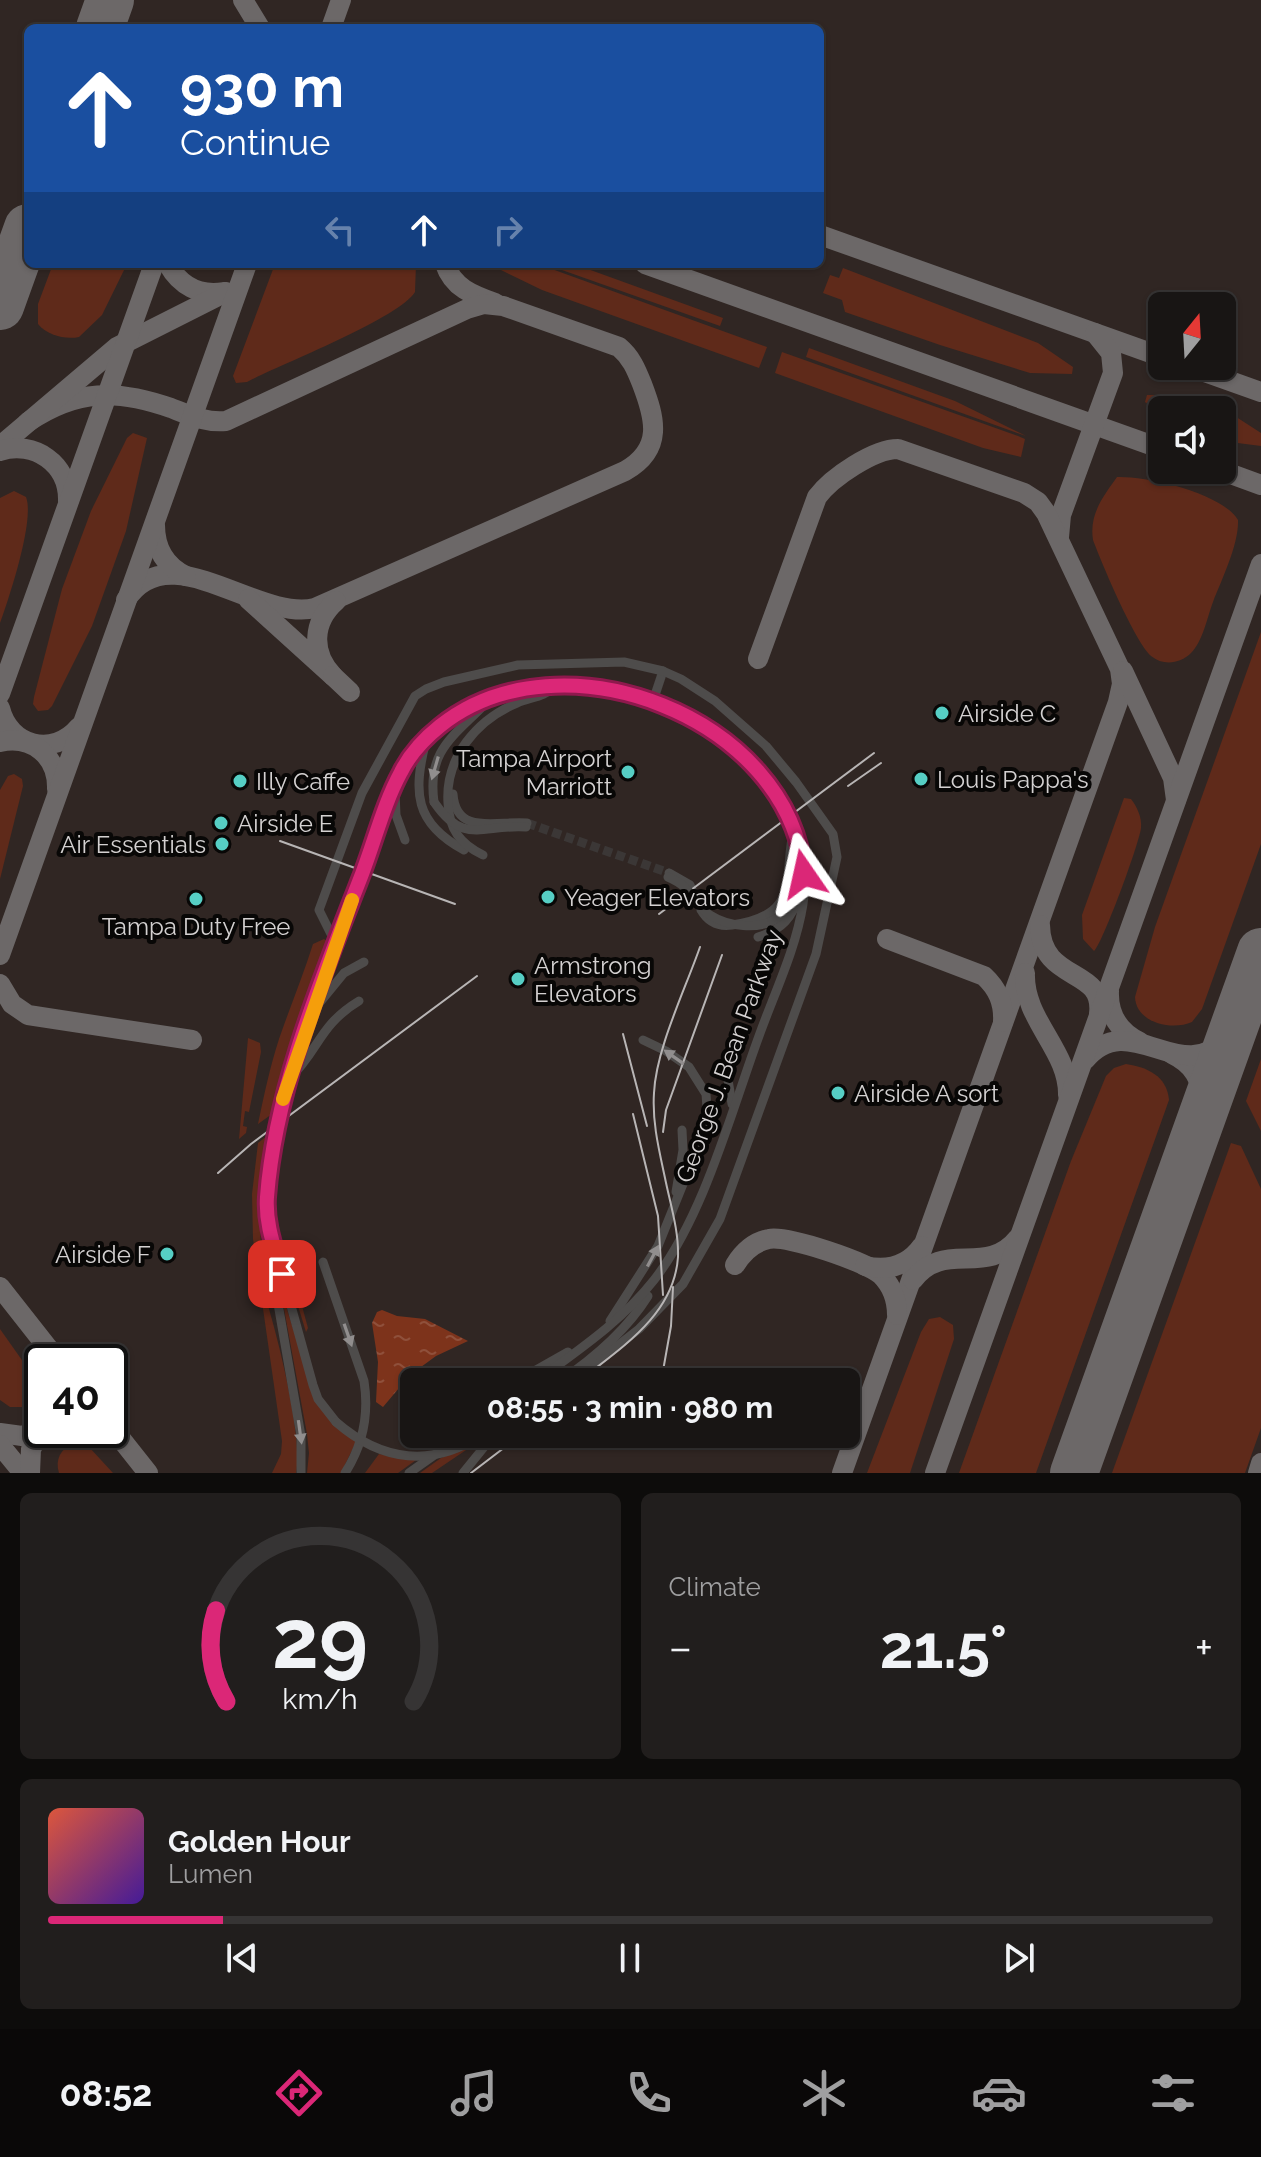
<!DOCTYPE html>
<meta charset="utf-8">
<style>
body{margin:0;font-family:Raleway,sans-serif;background:#211e1d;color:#f1f3f6;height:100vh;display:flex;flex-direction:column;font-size:30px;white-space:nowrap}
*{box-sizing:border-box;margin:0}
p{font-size:26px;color:#9f9fa0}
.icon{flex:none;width:44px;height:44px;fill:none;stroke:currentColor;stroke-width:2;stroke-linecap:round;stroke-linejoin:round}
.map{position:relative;height:1473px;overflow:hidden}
.sheet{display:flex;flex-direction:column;gap:20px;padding:20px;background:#0d0c0b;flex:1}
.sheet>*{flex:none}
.guide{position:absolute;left:24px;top:24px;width:800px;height:244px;border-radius:12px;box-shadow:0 2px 6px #0004,0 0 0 2px #363434;background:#1a4fa0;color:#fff;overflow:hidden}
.needle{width:52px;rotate:18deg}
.controls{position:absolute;left:1148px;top:292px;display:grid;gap:16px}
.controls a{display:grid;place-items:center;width:88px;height:88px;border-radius:12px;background:#181514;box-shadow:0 2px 6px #0004,0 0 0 2px #363434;font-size:40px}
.speed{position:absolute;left:24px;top:1344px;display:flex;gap:16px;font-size:40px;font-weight:700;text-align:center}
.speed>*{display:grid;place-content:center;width:104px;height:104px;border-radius:50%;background:#181514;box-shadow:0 2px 6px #0004,0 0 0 2px #363434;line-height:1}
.speed .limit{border:4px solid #111;border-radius:12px;background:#fff;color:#111}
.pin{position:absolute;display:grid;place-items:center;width:68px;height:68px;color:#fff;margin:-34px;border-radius:16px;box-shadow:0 4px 12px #0006}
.me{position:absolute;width:88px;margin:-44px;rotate:349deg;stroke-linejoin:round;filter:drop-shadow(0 0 6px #0008)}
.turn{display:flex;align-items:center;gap:28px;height:168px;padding:0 24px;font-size:36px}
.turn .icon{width:104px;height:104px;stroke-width:2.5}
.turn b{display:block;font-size:56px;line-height:68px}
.lanes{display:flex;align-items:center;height:76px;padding:0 24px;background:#0003;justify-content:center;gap:40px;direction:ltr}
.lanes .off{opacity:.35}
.big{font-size:60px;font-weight:700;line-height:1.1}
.sheet .card{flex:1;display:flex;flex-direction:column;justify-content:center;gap:12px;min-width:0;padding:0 28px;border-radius:12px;background:#211e1d}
.sheet .dial{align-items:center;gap:0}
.dial svg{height:208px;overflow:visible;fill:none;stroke:#363434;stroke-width:7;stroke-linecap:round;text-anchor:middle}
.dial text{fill:#f1f3f6;stroke:none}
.song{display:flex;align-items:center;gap:24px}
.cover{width:96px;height:96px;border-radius:12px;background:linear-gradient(135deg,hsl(10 70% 55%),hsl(260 70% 35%))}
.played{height:8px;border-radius:4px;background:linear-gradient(90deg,#db2777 15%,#363434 15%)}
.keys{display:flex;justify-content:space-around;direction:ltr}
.heat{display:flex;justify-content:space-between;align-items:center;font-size:44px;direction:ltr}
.sheet .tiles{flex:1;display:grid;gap:20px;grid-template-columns:1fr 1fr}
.card:last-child{grid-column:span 2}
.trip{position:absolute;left:400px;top:1368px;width:460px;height:80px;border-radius:12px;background:#181514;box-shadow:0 2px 6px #0004,0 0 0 2px #363434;font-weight:700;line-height:80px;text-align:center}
.tab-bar{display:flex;height:128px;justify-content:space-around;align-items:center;background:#0a0808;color:#9f9fa0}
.tab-bar .icon{width:56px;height:56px}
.tab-bar .active{color:#db2777}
.tab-bar b{font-size:36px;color:#f1f3f6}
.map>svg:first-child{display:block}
</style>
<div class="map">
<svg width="1261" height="1473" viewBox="0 0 1261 1473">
<defs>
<pattern id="water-ripples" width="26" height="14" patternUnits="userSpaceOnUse" patternTransform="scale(2)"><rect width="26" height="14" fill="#7d331b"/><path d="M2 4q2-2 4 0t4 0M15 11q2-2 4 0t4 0" fill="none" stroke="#8f503b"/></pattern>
</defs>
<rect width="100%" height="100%" fill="#201c1b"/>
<!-- built -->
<path fill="#302623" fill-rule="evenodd" d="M0,0H1261V1473H0ZM28,28H820V264H28ZM1162,306H1222V366H1162ZM1162,410H1222V470H1162ZM42,1362H110V1430H42ZM414,1382H846V1434H414Z"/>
<!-- green -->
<g fill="#5f2a1a">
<path d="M53,264H127L102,315L79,337C65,340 47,335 38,324V304Z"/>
<path d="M275,264H416L415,292C398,319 281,364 247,382L236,383L233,376Z"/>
<polygon points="504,264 538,264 767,347 759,368 542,290 501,270"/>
<polygon points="545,264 568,264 585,268 723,318 720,326"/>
<polygon points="843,268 1038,343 1073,367 1072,374 1030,373 940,345 845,312 842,300 823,293 830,275 839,278"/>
<polygon points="809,348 955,401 1026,436 806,357"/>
<polygon points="782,352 1018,436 1025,439 1021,457 983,448 775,373"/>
<polygon points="1147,395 1187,396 1227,411 1261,433 1261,446 1222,441 1222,410 1162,410 1162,414 1145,402"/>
<polygon points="133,433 147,438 126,531 92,626 52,706 48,710 38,711 33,704 34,697 62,589 91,511 127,438"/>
<path d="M1117,477C1147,476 1222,493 1238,520C1239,544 1222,579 1213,602C1207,618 1203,641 1191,653C1180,664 1163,666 1151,656C1134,640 1102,564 1093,540C1089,514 1103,497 1117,477Z"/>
<path d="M14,491L26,497C35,520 9,598 0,623V498Z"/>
<path d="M1261,632V844L1202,1009L1192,1022C1172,1031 1136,1023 1135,997L1155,927Z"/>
<polygon points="14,774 22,779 23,786 0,879 0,790 8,776"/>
<path d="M1124,798L1131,799C1137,807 1142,817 1141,828C1139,844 1103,942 1094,951L1083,939L1082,915Z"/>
<path d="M324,939L328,942L329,950L272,1114L258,1124C264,1095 270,1067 279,1039C290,1007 303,976 313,944Z"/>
<polygon points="248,1038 260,1043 261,1052 249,1112 245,1111 243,1126 247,1127 246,1133 239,1139"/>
<polygon points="1261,1059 1261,1131 1246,1101"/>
<path d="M1126,1064C1147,1067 1167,1076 1169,1100L1036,1473H959L1071,1161L1106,1076L1114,1068Z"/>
<path d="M268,1135L259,1201L262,1267L259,1268L260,1275H263L264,1285L262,1286C274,1322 304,1435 296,1473H272L281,1454L282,1441L253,1239L252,1194L258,1143Z"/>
<polygon points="1231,1143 1241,1146 1261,1189 1261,1428 1245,1473 1112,1473"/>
<polygon points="292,1269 308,1328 306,1332 287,1270"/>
<polygon points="280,1287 310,1382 356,1442 341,1473 307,1473 309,1453 307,1434"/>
<polygon points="940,1317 953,1325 954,1339 910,1473 867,1473 921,1332 929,1319"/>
<polygon points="0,1329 36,1380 35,1397 22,1407 10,1407 0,1400"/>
<polygon points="610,1367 622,1371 623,1382 589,1382"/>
<path d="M73,1444L89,1447L113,1473H59C55,1460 60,1449 73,1444Z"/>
<polygon points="472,1446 432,1473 420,1473 441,1458"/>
<polygon points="379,1454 416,1460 398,1473 365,1473"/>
</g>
<!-- water -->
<polygon fill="url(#water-ripples)" points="382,1310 397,1316 425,1319 468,1341 436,1356 410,1375 383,1407 376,1402 378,1362 372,1323 377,1312"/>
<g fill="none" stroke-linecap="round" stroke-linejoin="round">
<!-- taxiway -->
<g stroke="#6c6868" stroke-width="20">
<polyline points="243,0 260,28"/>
<polyline points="103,28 113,0"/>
<polyline points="331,28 341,0"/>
<polyline points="820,235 1162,357"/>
<path d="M168,264C180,286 200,296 224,292"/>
<path d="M445,264C453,288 473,295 495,303"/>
<polyline points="645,264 1162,449"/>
<polyline points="1188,366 1261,392"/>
<path d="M28,422C77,389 117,389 171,408C189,415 206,423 226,421L467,309L484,304L503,306L619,347C631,357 636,369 642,384C655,418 664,449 625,471L315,608C257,622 169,533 126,600"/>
<polyline points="0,446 117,347 226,292"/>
<path d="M0,451C34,440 69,464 68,501"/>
<polyline points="1220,470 1261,485"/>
<path d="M155,525C155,549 165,566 186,576"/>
<polyline points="1059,537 1061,515 1113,373 1111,353 1095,333"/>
<path d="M248,599L333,676C311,653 312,622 336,601"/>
<path d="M758,659L817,497C832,477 874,449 898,449L1024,493L1038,502L1046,513L1120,669L1122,684L1118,702L842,1473"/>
<polyline points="1123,671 1173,778 1176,800"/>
<polyline points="333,676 350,692"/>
<polyline points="0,694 154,264"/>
<path d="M0,708C9,746 53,758 79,727"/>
<path d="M0,742C32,735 58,756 57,789"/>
<path d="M1040,925C1041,984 1105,966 1099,1014"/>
<path d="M887,939L984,976C998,989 1004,1003 1003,1022"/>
<polyline points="0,955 247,264"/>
<path d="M1025,973C1023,1020 1069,1050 1068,1095"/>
<polyline points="0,984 12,1004 28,1015 192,1040"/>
<path d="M1109,991C1108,1014 1119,1032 1140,1042"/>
<path d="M1172,1054C1226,1080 1192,1136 1180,1178"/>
<path d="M1085,1060C1129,1006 1182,1089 1225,1038C1242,1018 1245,987 1257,964"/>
<path d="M735,1265C743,1252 753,1242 769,1239C787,1235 867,1262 881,1275C892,1286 897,1300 897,1315"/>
<path d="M865,1266C888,1271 908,1266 922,1246"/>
<path d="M913,1280C944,1239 986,1278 1018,1238"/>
<polyline points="0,1287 59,1362"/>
<polyline points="110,1425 148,1473"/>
<polyline points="0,1433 22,1436 42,1429"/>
<polyline points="0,1445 23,1473"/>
<polyline points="30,1473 31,1449 42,1430"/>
<polyline points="935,1473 1261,564"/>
<polyline points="1258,1473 1261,1463"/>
</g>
<!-- runway -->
<g stroke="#6c6868" stroke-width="48">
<polyline points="100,28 110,0"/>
<polyline points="0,306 28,228"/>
<polyline points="1074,1473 1261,952"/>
</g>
<!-- minor-tunnel -->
<polyline stroke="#3b3736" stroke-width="9" stroke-dasharray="9 4.5" stroke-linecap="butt" points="527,823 669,873"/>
<!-- minor -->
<g stroke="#4e4c4b" stroke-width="9">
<polyline points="653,701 663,671"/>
<path d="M426,741C413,792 414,823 464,850"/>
<polyline points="395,792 396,815 405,840"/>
<path d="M453,794C456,837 499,820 527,823"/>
<path d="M434,802C427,750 453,737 485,704"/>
<path d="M483,855C460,844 449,829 448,803C445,758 476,720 517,703C532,697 544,697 556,686"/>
<polyline points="669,873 690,885 695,897"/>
<polyline points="789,904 800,865"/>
<path d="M701,910C708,922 718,927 732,925C803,915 782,877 794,828"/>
<path d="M758,937C782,930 793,917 800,893"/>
<polyline points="336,944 319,910 362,793 415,696 426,689 444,682 518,665 624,662 663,671 681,679 715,701 766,746 796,782 833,834 837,857 816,954 720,1219 683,1284 639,1329 571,1382"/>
<polyline points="317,1006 344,973 364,962"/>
<polyline points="725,1062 732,1104"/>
<path d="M290,1078C319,1050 319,1025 359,1001"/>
<polyline points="676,1192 683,1150 682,1130"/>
<polyline points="273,1241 313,1385 318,1399 336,1422"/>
<path d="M323,1262L364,1381C369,1413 363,1445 345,1473"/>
<polyline points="610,1321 658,1246 708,1122 706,1094 689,1067 666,1051 643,1040"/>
<polyline points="515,1382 568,1352"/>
<path d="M559,1382C593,1359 626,1331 648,1296"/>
<path d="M301,1473V1436L268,1246L267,1198L274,1139L285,1093L310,1016L395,784C409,751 434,728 465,711C581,648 754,710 798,838C805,858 807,883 803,904C796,949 774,994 759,1036C731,1112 704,1216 654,1280C621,1322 577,1351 535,1382"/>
<polyline points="409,1473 464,1434"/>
<polyline points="463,1473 489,1441 499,1434"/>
</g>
<!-- tram -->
<g stroke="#b8b5b5" stroke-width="2">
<polyline points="848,786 881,763"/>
<polyline points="280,841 455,904"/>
<polyline points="659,914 874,753"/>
<polyline points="623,1034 647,1126"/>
<polyline points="633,1114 658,1216 663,1295"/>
<polyline points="663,1132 666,1110 722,955"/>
<polyline points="218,1173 251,1144 477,976"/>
<path d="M578,1382C619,1349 674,1316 678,1257C679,1231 670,1203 665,1178C659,1150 652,1122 654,1093C656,1049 685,990 700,947"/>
<polyline points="661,1382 671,1326 673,1287"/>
<polyline points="471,1473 522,1434"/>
</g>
<!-- minor-bridge -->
<g stroke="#4e4c4b" stroke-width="9">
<path d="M434,802C464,846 482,824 526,827"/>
<path d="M668,877C696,889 691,903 710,915C727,926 759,931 777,918C782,915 786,908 789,904"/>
<path d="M336,1422C382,1462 433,1468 483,1434"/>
</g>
</g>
<!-- one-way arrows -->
<defs><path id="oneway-solid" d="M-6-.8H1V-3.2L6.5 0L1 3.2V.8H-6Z" transform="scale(2)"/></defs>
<g fill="#918e8e">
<use href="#oneway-solid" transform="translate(435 768) rotate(106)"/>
<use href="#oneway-solid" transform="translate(674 1057) rotate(-145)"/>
<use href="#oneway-solid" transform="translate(653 1256) rotate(-62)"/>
<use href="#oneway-solid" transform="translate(348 1335) rotate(71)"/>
<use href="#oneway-solid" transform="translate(300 1432) rotate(82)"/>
</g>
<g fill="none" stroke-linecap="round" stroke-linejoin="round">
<defs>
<path id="route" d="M282,1274C275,1249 265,1224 267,1197C275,1089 323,975 362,874C375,840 384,803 401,772C410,754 425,738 440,726C561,629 790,718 804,874"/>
</defs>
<!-- route casing -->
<use href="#route" stroke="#8e194d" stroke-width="20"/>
<!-- route -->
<use href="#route" stroke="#db2777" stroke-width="14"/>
<!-- slow -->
<polyline stroke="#f59e0b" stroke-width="14" points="283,1099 352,900"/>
</g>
<!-- markers -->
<g fill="#56cec4" stroke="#080706" stroke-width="3">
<circle cx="942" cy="713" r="8"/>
<circle cx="628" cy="772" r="8"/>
<circle cx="921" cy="779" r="8"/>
<circle cx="240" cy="781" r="8"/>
<circle cx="221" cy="823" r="8"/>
<circle cx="222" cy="844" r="8"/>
<circle cx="548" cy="897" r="8"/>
<circle cx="196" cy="899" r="8"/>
<circle cx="518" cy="979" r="8"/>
<circle cx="838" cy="1093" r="8"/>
<circle cx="167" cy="1254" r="8"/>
</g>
<g text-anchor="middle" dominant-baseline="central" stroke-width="8" stroke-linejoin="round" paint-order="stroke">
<!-- poi labels -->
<g font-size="24" fill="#d4d1d1" stroke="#080706" text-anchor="start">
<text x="958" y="713">Airside C</text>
<text x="612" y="758" text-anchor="end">Tampa Airport<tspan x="612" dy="28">Marriott</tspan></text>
<text x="937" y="779">Louis Pappa's</text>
<text x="256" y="781">Illy Caffe</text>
<text x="237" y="823">Airside E</text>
<text x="206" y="844" text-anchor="end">Air Essentials</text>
<text x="564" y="897">Yeager Elevators</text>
<text x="196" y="926" text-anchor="middle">Tampa Duty Free</text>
<text x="534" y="965">Armstrong<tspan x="534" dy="28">Elevators</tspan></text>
<text x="854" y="1093">Airside A sort</text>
<text x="151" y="1254" text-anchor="end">Airside F</text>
</g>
<!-- street labels -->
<g font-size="24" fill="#d4d1d1" stroke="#080706">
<text transform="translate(729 1056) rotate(-70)">George J. Bean Parkway</text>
</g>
</g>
</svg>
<div class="controls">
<a><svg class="needle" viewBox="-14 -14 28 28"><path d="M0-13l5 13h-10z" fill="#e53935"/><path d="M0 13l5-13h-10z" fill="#9f9fa0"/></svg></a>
<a><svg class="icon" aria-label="sound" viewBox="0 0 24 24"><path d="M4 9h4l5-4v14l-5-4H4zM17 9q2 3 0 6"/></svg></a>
</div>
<div class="speed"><div class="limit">40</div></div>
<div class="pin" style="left:282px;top:1274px;background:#d93025"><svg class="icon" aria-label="arrive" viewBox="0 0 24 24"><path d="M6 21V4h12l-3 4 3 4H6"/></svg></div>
<svg class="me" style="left:804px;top:874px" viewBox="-20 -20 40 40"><path d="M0-17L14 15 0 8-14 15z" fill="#db2777" stroke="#fff" stroke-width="4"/></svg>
<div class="trip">08:55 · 3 min · 980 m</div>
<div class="guide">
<div class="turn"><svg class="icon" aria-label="ahead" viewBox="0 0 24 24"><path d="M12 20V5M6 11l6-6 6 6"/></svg><div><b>930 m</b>Continue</div></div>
<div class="lanes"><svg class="icon off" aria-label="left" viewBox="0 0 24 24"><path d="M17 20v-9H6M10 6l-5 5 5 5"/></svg><svg class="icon" aria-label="ahead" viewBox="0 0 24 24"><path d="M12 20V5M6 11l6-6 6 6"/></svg><svg class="icon off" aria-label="right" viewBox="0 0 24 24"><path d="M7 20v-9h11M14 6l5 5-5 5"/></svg></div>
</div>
</div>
<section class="sheet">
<div class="tiles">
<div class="card dial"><svg viewBox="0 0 100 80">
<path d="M14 69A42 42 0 1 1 86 69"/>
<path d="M14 69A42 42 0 0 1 10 34" stroke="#db2777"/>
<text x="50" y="56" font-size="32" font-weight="700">29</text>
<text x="50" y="72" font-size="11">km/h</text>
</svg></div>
<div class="card"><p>Climate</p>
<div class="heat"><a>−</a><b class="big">21.5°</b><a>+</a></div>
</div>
<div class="card">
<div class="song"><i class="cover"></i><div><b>Golden Hour</b><p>Lumen</p></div></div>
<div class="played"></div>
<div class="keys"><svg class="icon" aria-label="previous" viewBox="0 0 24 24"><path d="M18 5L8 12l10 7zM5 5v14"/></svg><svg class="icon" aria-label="pause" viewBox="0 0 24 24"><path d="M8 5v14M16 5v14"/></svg><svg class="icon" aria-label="next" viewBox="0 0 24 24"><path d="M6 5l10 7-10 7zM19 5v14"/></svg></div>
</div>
</div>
</section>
<nav class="tab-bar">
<b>08:52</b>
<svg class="icon active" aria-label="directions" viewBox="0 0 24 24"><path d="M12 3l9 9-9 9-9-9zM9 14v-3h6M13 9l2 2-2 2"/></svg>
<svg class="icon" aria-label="music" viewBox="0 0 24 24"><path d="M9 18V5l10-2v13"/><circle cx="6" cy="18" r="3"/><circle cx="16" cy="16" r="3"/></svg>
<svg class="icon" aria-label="phone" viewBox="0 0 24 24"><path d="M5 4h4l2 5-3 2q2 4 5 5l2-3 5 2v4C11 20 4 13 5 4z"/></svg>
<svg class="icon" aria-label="climate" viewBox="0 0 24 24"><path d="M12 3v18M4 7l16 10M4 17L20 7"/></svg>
<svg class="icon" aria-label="car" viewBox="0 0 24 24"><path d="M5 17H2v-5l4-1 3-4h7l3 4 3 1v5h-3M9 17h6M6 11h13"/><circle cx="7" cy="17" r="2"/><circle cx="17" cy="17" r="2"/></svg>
<svg class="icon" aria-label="filters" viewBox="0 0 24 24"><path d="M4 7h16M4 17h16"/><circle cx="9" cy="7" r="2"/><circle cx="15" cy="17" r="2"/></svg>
</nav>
